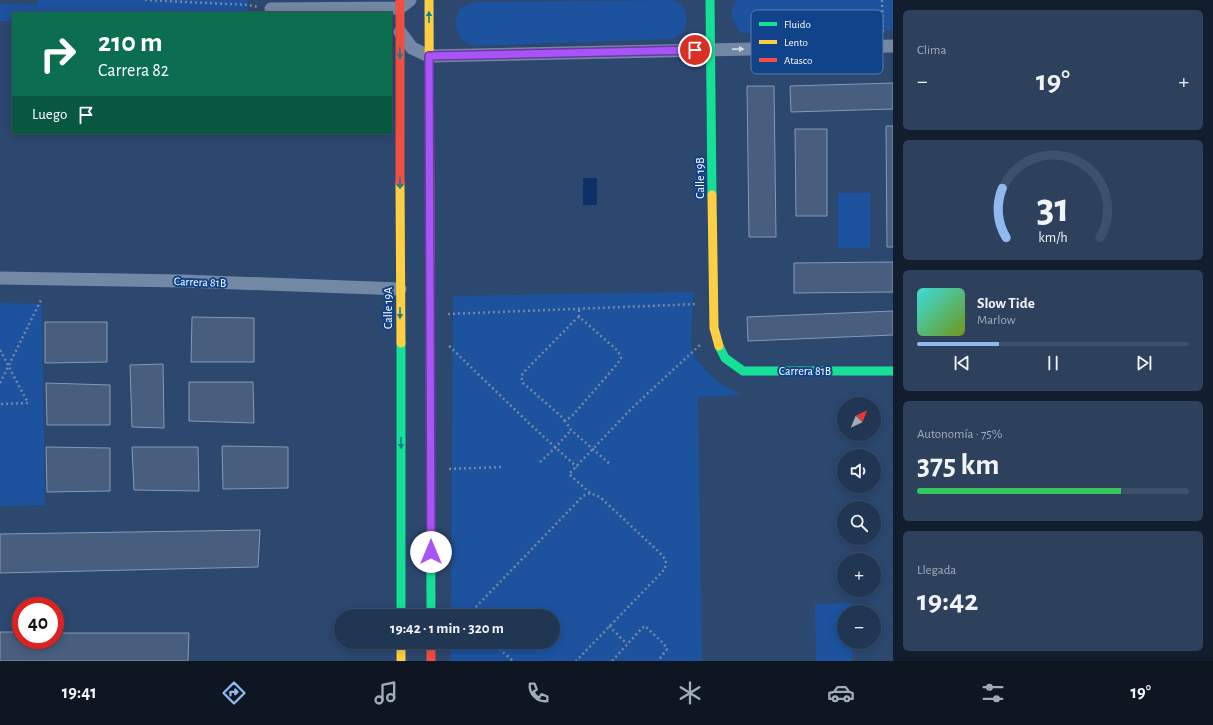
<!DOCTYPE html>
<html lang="es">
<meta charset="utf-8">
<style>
body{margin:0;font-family:"Alegreya Sans",sans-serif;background:#2d415d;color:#f1f3f6;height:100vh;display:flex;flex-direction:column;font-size:15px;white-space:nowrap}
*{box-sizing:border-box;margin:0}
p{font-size:13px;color:#a2abb8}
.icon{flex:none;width:22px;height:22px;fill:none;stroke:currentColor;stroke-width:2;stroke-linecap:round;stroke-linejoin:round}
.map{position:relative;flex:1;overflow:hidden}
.drawer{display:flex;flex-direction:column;gap:10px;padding:10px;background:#121e2e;width:320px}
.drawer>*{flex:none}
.guide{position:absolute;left:12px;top:12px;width:380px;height:122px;border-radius:0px;box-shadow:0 2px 10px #0003,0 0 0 1px #3e506a;background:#0b6e4f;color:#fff;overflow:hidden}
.needle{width:26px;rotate:43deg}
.buttons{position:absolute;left:837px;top:397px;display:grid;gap:8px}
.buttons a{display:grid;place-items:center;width:44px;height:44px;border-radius:50%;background:#213653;box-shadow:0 2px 10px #0003,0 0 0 1px #3e506a;font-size:20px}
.speed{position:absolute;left:12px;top:597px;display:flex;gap:8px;font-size:20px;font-weight:700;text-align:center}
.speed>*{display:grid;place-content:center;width:52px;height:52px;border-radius:50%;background:#213653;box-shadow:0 2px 10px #0003,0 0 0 1px #3e506a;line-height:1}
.speed .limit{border:6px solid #d22;background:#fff;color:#111}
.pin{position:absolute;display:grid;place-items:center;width:34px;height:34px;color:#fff;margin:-17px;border:2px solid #fff;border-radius:50%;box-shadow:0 1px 4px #0007}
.me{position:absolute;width:44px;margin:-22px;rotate:0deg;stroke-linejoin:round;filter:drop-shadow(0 0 3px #0008)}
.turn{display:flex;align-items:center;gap:14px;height:84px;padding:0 20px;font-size:18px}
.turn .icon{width:52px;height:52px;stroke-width:2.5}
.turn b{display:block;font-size:28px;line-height:34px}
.then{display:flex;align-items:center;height:38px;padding:0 20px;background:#0003;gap:8px;font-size:15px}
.big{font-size:30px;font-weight:600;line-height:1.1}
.drawer .card{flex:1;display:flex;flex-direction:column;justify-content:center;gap:6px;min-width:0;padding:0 14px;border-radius:6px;background:#2d415d}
.drawer .dial{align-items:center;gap:0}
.dial svg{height:104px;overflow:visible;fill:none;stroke:#3e506a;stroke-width:7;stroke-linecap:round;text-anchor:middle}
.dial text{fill:#f1f3f6;stroke:none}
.song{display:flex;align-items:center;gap:12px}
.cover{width:48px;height:48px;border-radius:6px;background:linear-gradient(135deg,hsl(180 70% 55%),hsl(80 70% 35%))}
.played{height:4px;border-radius:2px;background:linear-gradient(90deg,#90b9f0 30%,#3e506a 30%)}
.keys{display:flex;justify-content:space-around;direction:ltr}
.heat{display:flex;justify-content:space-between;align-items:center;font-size:22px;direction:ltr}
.charge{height:6px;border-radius:3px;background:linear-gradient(90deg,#34c759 75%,#3e506a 0)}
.trip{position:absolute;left:334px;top:609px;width:226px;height:40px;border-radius:20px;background:#213653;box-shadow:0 2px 10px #0003,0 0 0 1px #3e506a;font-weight:600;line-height:40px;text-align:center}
.dock{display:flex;height:64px;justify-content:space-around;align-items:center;background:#0d1621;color:#a2abb8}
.dock .icon{width:28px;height:28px}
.dock .current{color:#90b9f0}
.dock b{font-size:18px;color:#f1f3f6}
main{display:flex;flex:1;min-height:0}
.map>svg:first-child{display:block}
</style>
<main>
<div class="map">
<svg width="893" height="661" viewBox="0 0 893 661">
<rect width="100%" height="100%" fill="#2c486f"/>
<!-- green -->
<g fill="#1c529e">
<polygon points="37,0 247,0 247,13 13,13 13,21 0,21 0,4 37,5"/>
<polygon points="672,0 683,5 687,19 684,31 674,39 473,46 460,38 455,23 460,8 474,2"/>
<path d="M737,0H893V30L741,33C733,23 727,11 737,0Z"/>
<rect x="838" y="193" width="32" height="55"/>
<polygon points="693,292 691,345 697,360 709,374 721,384 741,395 698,397 702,661 451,661 451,642 553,642 553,616 451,616 453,296"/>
<polygon points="0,303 42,304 45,505 0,506"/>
<polygon points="851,603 851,612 844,612 844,642 852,642 852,661 816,661 815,604"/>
</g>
<!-- water -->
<rect fill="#0d3167" x="583" y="178" width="14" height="27"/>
<!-- building -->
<g fill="#485e7e" stroke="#8799b2">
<polygon points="893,83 893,109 791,112 790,86"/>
<polygon points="747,86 774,86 776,237 749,237"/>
<polygon points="886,126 893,126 893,247 887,247"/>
<polygon points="795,129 827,129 827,216 796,216"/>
<polygon points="893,262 893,292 794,293 794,263"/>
<polygon points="893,311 893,335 748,341 747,317"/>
<polygon points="192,317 254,318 254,362 191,362"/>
<polygon points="45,322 107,322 107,362 45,363"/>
<polygon points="163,364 164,428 132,427 130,365"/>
<polygon points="189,382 253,382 254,423 189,421"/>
<polygon points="46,383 110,385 110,425 47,425"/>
<polygon points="222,446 288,447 288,488 223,489"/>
<polygon points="46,447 110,448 110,491 47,492"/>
<polygon points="132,447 198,447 199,491 134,490"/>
<polygon points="260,530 258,567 0,573 0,534"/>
<polygon points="0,632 21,632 21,640 55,640 55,633 189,633 188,661 0,661"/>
</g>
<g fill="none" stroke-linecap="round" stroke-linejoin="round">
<!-- path -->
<g stroke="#7388a4" stroke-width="2.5" stroke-dasharray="2 3" stroke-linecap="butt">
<polyline points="145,0 249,5 258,7"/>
<polyline points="882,0 883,33"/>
<polyline points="448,314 698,304"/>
<polyline points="579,317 579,309"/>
<polyline points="449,346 533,427 577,467"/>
<polyline points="0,350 28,403 0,404"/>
<polyline points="0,383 42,298"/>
<polyline points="565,421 562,417 523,383 521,376 525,371 574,321 579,317 584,321 618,351 621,358 618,363 574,414 565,421 571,430 611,465"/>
<polyline points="540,462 556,447 571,430"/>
<polyline points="449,469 501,467"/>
<polyline points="590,493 569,474 632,408 700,345"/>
<polyline points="472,616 473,610 583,496 590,493 600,497 659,552 666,560 665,569 576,661"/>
<polyline points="609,626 627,644"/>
<polyline points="492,642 513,661"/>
<polyline points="612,661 642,628 645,626 664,644 667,649 658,661"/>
</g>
<!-- street -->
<g stroke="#7388a4" stroke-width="13">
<polyline points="271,9 400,8 410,0"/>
<polyline points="400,32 412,48 429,56 893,46"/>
<polyline points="0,278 183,281 400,289"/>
</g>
<!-- fast -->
<g stroke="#16e098" stroke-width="9">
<polyline points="710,0 712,195"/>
<polyline points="430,259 431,616"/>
<polyline points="401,343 401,616"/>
<polyline points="719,346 725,358 743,371 893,371"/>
</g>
<!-- slow -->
<g stroke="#ffcf43" stroke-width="9">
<polyline points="429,0 430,259"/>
<polyline points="400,183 401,343"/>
<polyline points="712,195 714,328 719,346"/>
<polyline points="401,642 401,661"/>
</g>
<!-- jam -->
<g stroke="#f24e42" stroke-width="9">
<polyline points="400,0 400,183"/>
<polyline points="431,642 431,661"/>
</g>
</g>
<!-- one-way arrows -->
<defs><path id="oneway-solid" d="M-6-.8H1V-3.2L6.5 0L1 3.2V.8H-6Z"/></defs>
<g fill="#138290">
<use href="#oneway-solid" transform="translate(429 17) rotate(-90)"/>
<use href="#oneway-solid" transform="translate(400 53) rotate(89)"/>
<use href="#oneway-solid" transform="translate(400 183) rotate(90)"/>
<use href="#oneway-solid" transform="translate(400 313) rotate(90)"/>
<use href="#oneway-solid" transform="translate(401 443) rotate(90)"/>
</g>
<use fill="#d5dbe4" href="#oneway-solid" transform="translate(738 49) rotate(-1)"/>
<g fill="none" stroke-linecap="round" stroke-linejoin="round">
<defs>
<polyline id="route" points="431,552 429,56 695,50"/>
</defs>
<!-- route casing -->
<use href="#route" stroke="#6d37a1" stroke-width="10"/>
<!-- route -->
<use href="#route" stroke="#a855f7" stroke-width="7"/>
</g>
<g text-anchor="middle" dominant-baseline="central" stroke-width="4" stroke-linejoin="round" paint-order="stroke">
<!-- street labels -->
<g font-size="12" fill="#fff" stroke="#11438a">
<text transform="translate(700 178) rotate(-90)">Calle 19B</text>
<text transform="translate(200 282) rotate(2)">Carrera 81B</text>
<text transform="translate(388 308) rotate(-90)">Calle 19A</text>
<text x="805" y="371">Carrera 81B</text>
</g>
</g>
<!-- legend -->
<rect x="751" y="10" width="132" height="64" rx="6" fill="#11438a" stroke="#587bad" stroke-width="1"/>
<rect x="759" y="22" width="18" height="4" fill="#16e098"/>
<rect x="759" y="40" width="18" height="4" fill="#ffcf43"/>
<rect x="759" y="58" width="18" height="4" fill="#f24e42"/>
<g font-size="11" fill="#fff">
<text x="784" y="28">Fluido</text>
<text x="784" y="46">Lento</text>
<text x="784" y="64">Atasco</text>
</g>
</svg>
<div class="buttons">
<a><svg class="needle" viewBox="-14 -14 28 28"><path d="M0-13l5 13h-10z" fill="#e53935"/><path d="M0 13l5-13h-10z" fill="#a2abb8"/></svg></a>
<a><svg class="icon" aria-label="sound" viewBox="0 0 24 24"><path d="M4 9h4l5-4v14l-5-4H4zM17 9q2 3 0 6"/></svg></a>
<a><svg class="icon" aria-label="search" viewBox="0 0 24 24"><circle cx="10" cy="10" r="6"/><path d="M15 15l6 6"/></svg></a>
<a>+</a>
<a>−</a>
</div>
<div class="speed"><div class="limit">40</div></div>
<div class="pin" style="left:695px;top:50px;background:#d93025"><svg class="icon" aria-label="arrive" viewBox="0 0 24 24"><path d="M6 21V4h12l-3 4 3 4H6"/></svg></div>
<svg class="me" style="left:431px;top:552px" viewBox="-20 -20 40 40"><circle r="19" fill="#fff"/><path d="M0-13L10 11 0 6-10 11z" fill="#a855f7"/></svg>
<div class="trip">19:42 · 1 min · 320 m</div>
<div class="guide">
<div class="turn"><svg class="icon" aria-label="right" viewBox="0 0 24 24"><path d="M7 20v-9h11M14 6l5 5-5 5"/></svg><div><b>210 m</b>Carrera 82</div></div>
<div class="then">Luego<svg class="icon" aria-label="arrive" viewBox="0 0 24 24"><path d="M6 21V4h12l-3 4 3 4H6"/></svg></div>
</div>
</div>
<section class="drawer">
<div class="card"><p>Clima</p>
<div class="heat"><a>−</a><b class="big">19°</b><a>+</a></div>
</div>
<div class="card dial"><svg viewBox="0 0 100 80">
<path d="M14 69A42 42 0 1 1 86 69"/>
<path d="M14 69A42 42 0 0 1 11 31" stroke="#90b9f0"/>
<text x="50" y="56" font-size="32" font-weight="700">31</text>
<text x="50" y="72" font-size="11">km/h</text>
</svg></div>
<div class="card">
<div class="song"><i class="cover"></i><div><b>Slow Tide</b><p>Marlow</p></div></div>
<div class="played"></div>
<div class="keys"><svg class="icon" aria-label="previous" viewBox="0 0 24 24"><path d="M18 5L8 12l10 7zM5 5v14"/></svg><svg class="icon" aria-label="pause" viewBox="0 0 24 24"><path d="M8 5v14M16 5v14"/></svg><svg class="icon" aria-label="next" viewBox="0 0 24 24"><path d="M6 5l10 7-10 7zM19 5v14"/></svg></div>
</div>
<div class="card"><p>Autonomía · 75%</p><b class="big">375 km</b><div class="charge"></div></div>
<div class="card"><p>Llegada</p><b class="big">19:42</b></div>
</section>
</main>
<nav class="dock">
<b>19:41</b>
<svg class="icon current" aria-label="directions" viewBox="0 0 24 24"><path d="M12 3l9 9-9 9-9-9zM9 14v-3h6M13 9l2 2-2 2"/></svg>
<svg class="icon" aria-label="music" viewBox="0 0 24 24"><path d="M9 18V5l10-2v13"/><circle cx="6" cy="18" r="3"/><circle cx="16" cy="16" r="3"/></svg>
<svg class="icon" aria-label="phone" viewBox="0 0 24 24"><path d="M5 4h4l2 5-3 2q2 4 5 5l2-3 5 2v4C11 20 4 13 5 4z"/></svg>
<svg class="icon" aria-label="climate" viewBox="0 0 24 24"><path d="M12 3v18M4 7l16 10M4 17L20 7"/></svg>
<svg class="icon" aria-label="car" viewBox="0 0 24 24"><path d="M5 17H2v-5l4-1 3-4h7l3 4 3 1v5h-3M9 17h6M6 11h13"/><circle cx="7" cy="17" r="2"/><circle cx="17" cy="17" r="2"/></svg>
<svg class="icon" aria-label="filters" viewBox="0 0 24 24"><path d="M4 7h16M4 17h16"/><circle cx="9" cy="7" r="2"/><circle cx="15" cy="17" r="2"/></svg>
<b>19°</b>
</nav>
